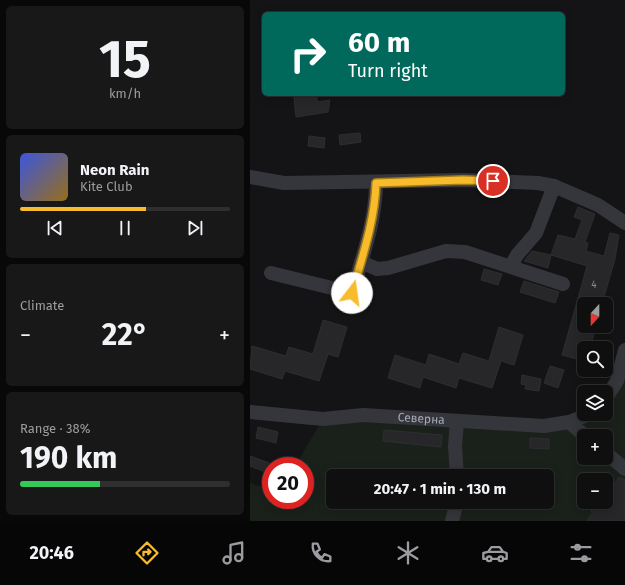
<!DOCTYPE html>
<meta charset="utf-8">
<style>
body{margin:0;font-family:"Fira Sans",sans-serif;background:#181819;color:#f1f3f6;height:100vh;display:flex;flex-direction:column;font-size:15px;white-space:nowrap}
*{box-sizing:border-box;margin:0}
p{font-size:13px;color:#9b9c9f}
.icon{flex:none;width:22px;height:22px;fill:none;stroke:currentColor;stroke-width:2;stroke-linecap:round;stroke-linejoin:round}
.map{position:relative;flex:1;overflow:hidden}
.details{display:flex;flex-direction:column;gap:6px;padding:6px;background:#080809;width:250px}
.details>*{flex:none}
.top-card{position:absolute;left:12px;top:12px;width:303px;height:84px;border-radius:6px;box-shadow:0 2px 10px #0003,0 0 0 1px #2f2f30;background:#00695c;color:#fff;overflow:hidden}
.needle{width:26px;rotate:201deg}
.fabs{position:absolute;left:327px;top:297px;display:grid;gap:8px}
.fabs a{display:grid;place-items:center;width:36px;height:36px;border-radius:6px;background:#0f0f10;box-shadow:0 2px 10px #0003,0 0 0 1px #2f2f30;font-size:20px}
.speed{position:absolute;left:12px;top:457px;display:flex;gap:8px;font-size:20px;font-weight:700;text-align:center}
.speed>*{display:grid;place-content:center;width:52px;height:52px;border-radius:50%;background:#0f0f10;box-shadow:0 2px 10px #0003,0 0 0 1px #2f2f30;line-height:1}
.speed .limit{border:6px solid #d22;background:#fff;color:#111}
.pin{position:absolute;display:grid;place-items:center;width:34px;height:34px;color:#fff;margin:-17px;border:2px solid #fff;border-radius:50%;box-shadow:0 1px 4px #0007}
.me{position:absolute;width:44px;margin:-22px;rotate:15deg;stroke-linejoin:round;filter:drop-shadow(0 0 3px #0008)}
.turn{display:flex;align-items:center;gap:14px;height:84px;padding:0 20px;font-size:18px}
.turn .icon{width:52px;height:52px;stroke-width:2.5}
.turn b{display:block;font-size:28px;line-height:34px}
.big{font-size:30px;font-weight:700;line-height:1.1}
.details .tile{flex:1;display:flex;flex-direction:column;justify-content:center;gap:6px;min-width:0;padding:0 14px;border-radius:6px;background:#181819}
.details .dial{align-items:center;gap:0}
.dial b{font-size:52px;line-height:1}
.song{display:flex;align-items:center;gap:12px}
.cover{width:48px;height:48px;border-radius:6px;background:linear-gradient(135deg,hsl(230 70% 55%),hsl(40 70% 35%))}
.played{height:4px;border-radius:2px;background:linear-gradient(90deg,#f7bb2b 60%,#2f2f30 60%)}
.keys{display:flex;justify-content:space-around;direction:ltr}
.heat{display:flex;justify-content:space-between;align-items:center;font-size:22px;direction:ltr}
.charge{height:6px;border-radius:3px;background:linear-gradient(90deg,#34c759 38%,#2f2f30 0)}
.trip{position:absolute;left:76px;top:469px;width:228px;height:40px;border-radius:6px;background:#0f0f10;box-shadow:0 2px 10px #0003,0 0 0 1px #2f2f30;font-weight:700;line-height:40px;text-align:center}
.dock{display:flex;height:64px;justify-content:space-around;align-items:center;background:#060606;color:#9b9c9f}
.dock .icon{width:28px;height:28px}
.dock .selected{color:#f7bb2b}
.dock b{font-size:18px;color:#f1f3f6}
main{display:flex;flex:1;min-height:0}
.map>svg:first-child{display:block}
</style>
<main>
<section class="details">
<div class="tile dial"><b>15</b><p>km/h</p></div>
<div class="tile">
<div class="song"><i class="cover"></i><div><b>Neon Rain</b><p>Kite Club</p></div></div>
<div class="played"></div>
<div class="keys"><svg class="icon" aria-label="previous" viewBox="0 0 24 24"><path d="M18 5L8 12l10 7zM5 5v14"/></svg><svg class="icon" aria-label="pause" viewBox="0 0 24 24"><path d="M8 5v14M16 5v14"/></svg><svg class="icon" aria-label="next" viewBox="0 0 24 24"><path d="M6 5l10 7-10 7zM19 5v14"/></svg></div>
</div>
<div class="tile"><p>Climate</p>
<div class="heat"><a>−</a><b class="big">22°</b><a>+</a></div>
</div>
<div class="tile"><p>Range · 38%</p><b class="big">190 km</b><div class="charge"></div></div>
</section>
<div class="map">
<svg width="375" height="521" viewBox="0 0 375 521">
<rect width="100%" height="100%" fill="#141416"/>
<!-- green -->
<path fill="#1a211b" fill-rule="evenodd" d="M375,350V521H0V483L21,489V500H55V466H45L73,419L294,426L340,414H356V398ZM334,436H356V458H334ZM83,476H297V502H83ZM334,480H356V502H334Z"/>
<!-- building -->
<g fill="#27272a" stroke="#2e2e32">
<polygon points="67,95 67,102 80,100 78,112 46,117 44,97"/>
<polygon points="110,133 111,142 90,145 89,135"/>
<polygon points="59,136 75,138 74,148 58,146"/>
<polygon points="328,207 345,214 335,242 338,243 336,251 354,256 360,233 369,235 365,259 352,304 334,304 334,326 346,326 340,348 334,348 334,361 312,355 337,266 301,255 308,235 325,239 332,220 324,217"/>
<polygon points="282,251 301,255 298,268 274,261"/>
<polygon points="234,269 252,274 248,285 231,280"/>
<polygon points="274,281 309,292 305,303 270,292"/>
<polygon points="73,320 97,327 88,357 78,354 69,381 35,371 32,379 0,369 2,346 36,356 39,347 63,354"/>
<polygon points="249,327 273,335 264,365 251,361 242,388 209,378 206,388 173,377 170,388 138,378 145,355 176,365 179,354 209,364 213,353 239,361"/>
<polygon points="300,366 314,370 308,388 294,383"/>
<polygon points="272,375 291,379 289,391 275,389 276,385 271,384"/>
<polygon points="8,427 28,432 26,443 6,438"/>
<polygon points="134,430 192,435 191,447 133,441"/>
<polygon points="280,438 299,439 299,449 280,448"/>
<polygon points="0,456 22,464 18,473 0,466"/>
<polygon points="369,477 375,480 375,521 337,521 343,512 341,511 347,502 356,502 356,496"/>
</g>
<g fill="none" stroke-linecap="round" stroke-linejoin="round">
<!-- minor -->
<g stroke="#35363b" stroke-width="14">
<polyline points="0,177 34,183 213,180 288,183 304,186 348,205 375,223"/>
<polyline points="111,262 127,269 138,268 196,251 215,252 313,284"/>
<polyline points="261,266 267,255 286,233 304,186"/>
<path d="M21,273L102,293C112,258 126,220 126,183"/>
<polyline points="356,398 367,381 375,350"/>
<path id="s1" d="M0,412L73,419L113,415L294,426L319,422L340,414"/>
<polyline points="207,422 205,446 207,476"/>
<polyline points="319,422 335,436"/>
<polyline points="356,453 375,469"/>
<polyline points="202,521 207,502"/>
</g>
</g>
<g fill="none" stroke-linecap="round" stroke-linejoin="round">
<defs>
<path id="route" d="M102,293C112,258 125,220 126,183L213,180L243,181"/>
</defs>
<!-- route casing -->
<use href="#route" stroke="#a17a1c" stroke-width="10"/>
<!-- route -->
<use href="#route" stroke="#f7bb2b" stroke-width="7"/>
</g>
<g text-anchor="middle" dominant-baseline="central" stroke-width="4" stroke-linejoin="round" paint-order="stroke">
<!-- number labels -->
<g font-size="10" fill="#858893">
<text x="344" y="285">4</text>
</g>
<!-- street labels -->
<g font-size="12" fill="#a5aab7" stroke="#0f0f11">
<text stroke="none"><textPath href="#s1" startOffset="172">Северна</textPath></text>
</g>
</g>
</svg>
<div class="fabs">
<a><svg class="needle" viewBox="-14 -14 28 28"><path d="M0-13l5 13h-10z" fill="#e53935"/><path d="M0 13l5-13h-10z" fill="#9b9c9f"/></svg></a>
<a><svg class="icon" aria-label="search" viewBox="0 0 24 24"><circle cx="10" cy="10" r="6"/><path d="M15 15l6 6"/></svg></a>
<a><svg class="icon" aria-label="layers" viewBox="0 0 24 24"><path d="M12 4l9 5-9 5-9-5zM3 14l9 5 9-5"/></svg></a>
<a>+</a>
<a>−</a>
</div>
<div class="speed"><div class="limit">20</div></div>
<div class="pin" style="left:243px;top:181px;background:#d93025"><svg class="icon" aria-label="arrive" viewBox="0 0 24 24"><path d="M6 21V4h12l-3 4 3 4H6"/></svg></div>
<svg class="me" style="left:102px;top:293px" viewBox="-20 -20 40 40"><circle r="19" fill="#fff"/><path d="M0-13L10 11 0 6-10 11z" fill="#f7bb2b"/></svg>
<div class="trip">20:47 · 1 min · 130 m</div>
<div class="top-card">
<div class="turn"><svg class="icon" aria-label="right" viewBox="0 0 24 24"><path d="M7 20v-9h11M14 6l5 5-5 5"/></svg><div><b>60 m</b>Turn right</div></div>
</div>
</div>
</main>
<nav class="dock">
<b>20:46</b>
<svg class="icon selected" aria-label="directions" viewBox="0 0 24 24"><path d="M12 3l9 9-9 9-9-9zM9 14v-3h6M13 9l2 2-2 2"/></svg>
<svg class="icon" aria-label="music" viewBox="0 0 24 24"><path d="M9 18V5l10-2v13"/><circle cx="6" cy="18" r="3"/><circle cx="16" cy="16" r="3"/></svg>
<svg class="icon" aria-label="phone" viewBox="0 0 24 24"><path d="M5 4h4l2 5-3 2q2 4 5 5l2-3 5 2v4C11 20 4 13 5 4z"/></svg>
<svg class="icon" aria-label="climate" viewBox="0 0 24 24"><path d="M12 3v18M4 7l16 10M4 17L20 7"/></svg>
<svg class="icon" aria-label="car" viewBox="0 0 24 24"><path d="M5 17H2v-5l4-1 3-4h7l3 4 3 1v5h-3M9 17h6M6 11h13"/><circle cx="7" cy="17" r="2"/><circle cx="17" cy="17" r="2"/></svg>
<svg class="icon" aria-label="filters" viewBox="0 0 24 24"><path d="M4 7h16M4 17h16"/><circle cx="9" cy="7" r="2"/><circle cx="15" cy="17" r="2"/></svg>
</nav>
